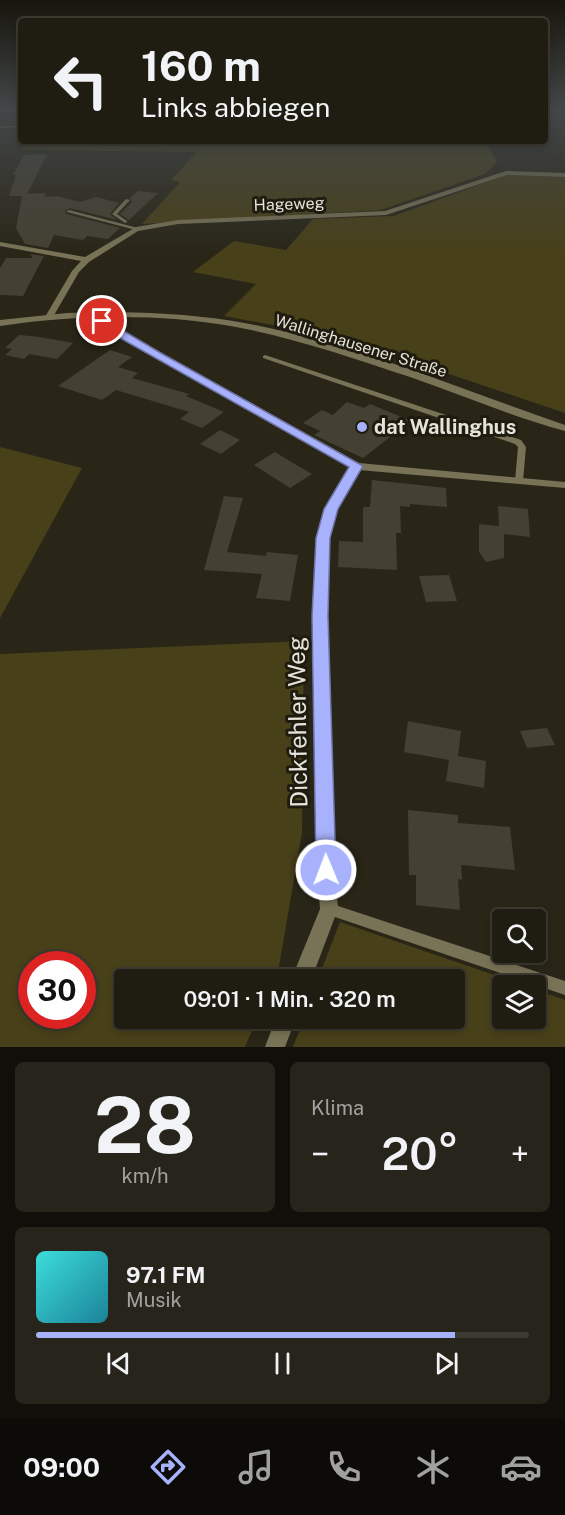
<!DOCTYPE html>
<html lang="de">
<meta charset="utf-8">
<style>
body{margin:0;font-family:"Public Sans",sans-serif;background:#27251b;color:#f1f3f6;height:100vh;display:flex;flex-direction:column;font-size:22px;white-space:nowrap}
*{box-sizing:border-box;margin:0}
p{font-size:20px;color:#a1a19f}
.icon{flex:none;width:33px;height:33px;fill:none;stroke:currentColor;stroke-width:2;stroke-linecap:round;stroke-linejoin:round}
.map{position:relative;height:1047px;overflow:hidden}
.sheet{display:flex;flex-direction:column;gap:15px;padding:15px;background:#110f0a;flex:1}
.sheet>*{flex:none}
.top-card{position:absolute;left:18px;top:18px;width:530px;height:126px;border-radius:6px;box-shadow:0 3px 9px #0003,0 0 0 2px #3c3a32;background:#1f1c12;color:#f1f3f6;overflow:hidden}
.controls{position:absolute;left:492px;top:909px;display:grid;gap:12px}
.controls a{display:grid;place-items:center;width:54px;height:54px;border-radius:6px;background:#1f1c12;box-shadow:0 3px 9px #0003,0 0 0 2px #3c3a32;font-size:30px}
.speed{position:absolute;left:18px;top:951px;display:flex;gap:12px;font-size:30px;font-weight:700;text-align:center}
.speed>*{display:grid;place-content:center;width:78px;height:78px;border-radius:50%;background:#1f1c12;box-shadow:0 3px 9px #0003,0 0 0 2px #3c3a32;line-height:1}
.speed .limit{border:9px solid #d22;background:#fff;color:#111}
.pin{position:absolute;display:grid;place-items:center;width:51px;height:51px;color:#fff;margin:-26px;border:3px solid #fff;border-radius:50%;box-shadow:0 2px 6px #0007}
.me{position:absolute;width:66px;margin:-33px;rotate:359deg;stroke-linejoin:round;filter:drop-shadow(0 0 4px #0008)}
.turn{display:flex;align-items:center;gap:21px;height:126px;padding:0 24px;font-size:27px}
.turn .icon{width:78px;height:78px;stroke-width:2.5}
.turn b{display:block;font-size:42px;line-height:51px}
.big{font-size:45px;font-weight:600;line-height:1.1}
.sheet .card{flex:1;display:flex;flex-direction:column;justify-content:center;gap:9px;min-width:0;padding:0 21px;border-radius:9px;background:#27251b}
.sheet .dial{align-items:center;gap:0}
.dial b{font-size:78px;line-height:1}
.song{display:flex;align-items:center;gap:18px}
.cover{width:72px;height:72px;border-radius:9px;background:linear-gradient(135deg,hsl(180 70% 55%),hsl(190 70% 35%))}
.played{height:6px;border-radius:3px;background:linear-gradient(90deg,#a7b1fc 85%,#3c3a32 85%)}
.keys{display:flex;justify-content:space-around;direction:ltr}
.heat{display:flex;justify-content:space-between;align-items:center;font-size:33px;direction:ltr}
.sheet .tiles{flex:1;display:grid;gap:15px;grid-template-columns:1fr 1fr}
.card:last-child{grid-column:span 2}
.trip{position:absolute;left:114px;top:969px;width:351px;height:60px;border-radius:6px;background:#1f1c12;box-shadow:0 3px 9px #0003,0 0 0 2px #3c3a32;font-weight:600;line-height:60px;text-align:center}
.dock{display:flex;height:96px;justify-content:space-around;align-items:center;background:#0c0b07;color:#a1a19f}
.dock .icon{width:42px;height:42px}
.dock .current{color:#a7b1fc}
.dock b{font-size:27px;color:#f1f3f6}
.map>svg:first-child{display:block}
</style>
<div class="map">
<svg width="565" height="1047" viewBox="0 0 565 1047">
<rect width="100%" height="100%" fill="#292618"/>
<!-- green -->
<g fill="#484019" fill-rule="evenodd">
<polygon points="26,141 485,141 497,162 485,174 381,210 142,224 180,182 171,180 197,152 22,150"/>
<polygon points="506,175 565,177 565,413 342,338 224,316 256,284 193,272 234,241 286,250 313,219 394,216"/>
<polygon points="0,447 82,468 0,618"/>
<path d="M304,641L302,833L278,972L275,979L124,980V1018L257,1019L245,1047H0V654ZM32,964H82V1016H32Z"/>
<polygon points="340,922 523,985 502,986 502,1018 536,1018 536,990 565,1000 565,1047 293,1047 304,1019 454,1018 454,980 318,979"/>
</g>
<!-- building -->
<g fill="#444132">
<polygon points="47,154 27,194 45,193 45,197 57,196 80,202 96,197 119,203 110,214 117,220 70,208 65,211 66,214 120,228 108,239 87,236 83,240 54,235 48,248 25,244 16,228 22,196 9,196 16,175 13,175 24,155"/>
<polygon points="138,191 158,193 129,220 120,214 132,202 130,198"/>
<polygon points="30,254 44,256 23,296 0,295 0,268 6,258 33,258"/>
<polygon points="19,335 40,337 73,343 57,359 29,354 24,359 5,355 12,349 5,348"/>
<polygon points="110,350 132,357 118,367 138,373 132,378 189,394 186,396 224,412 202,428 180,419 189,412 116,390 102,400 58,386"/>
<polygon points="347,402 364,408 370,404 411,421 363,458 314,435 320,431 303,423 322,410 333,415"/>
<polygon points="220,430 240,440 221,454 200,444"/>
<polygon points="275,452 293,463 312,474 290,488 254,465"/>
<polygon points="372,480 446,488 447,507 410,504 410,507 400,506 401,533 396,533 397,570 338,567 339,541 363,542 363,507 370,507"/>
<polygon points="224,496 243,498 227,552 266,556 267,552 298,555 290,601 256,598 262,574 204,570"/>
<polygon points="498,506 528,509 530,537 504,534 504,558 486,562 479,552 479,524 499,526"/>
<polygon points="449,575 457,601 426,602 419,576"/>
<polygon points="408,721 461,731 458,756 486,761 484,788 446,781 449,760 404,752"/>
<polygon points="547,728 555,745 527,748 520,731"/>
<polygon points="408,810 458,815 458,823 510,827 515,870 461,865 462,880 458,879 460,910 416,905 416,875 409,875"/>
</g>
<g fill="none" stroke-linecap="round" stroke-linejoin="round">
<!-- service -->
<g fill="#787256" fill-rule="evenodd">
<polygon points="0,126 16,126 18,127 0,128"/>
<polygon points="126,199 130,200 117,214 127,221 127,222 125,223 112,214"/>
<polygon points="69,210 138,228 138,229 136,230 67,212 67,211"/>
<polygon points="265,355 521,440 526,447 523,481 519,483 515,481 518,447 515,444 263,358 263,356"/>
<polygon points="329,903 565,981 565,995 329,915 325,913 323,909 325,905"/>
</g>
<!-- minor -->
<g fill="#787256" fill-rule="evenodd">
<polygon points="506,171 565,173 565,177 507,175 386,215 178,224 138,231 89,262 79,272 53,317 49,320 45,317 72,271 81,261 0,246 0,242 85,257 136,227 178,220 385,211"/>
<polygon points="104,311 108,314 106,322 359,463 565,482 565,488 359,470 337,509 329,538 327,616 335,870 338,909 311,980 291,980 320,909 317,870 313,616 317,538 325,509 350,467 98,325 97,323 100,314"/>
<polygon points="276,1018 296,1018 285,1047 265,1047"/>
</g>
<!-- tertiary -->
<path fill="#787256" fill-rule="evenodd" d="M100,312C145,312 189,314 233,321C347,340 456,388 565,425V431C513,417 462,395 410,377C353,358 295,338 236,327C157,313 78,315 0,326V320L67,313Z"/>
</g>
<!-- sky -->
<linearGradient id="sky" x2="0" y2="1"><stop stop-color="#17150d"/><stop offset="0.43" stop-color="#434748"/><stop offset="1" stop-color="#434748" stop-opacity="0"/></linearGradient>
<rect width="565" height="254" fill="url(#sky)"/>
<!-- route -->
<polygon fill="#a7b1fc" stroke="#6d73a4" stroke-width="1.5" points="102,318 159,352 363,466 338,509 330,538 328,616 336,870 333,877 326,879 319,877 316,870 312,616 316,538 324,509 349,467 97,325 97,321"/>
<!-- markers -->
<circle fill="#a7b1fc" stroke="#1f1c0f" stroke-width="2" cx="362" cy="427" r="6"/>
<g text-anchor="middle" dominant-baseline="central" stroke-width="6" stroke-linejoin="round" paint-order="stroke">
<!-- far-street labels -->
<g font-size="16" fill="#e5e3da" stroke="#1f1c0f">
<text transform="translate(289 204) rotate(-2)">Hageweg</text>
<text transform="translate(361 346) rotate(17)">Wallinghausener Straße</text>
</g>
<!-- poi labels -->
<g font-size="20" font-weight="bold" fill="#e5e3da" stroke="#1f1c0f" text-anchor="start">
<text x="374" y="427">dat Wallinghus</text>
</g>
<!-- near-street labels -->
<g font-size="24" fill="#e5e3da" stroke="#1f1c0f">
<text transform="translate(297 722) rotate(-91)">Dickfehler Weg</text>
</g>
</g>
</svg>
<div class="controls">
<a><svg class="icon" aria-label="search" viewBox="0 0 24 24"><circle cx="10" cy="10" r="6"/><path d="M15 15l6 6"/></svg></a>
<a><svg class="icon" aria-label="layers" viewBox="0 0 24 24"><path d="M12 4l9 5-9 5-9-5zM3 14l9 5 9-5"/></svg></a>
</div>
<div class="speed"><div class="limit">30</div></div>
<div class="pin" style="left:102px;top:321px;background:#d93025"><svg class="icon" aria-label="arrive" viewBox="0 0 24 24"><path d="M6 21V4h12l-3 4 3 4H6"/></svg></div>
<svg class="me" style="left:326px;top:870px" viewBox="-20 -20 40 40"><circle r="17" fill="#a7b1fc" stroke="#fff" stroke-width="3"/><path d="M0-11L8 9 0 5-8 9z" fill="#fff"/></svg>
<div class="trip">09:01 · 1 Min. · 320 m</div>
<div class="top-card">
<div class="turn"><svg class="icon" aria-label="left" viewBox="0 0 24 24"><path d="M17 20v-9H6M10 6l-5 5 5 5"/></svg><div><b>160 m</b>Links abbiegen</div></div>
</div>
</div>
<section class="sheet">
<div class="tiles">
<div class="card dial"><b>28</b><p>km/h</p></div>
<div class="card"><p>Klima</p>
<div class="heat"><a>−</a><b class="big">20°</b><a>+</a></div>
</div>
<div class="card">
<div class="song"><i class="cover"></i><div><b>97.1 FM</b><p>Musik</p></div></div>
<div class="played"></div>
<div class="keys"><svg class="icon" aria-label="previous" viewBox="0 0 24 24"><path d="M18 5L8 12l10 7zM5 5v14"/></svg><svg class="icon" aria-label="pause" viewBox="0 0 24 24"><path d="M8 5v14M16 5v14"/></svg><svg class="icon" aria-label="next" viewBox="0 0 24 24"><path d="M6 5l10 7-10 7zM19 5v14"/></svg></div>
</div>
</div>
</section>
<nav class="dock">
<b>09:00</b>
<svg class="icon current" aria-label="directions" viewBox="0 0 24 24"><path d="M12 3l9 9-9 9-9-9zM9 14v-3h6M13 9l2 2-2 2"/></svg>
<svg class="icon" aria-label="music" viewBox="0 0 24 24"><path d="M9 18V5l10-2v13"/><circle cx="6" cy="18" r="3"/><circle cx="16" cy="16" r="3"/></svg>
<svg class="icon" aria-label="phone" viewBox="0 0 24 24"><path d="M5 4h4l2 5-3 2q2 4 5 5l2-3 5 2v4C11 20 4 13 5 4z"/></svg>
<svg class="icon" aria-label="climate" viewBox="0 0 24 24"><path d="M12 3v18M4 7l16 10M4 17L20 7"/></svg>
<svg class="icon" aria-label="car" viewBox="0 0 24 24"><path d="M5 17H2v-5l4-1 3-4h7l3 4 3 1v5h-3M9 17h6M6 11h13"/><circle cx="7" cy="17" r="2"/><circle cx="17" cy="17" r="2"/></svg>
</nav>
